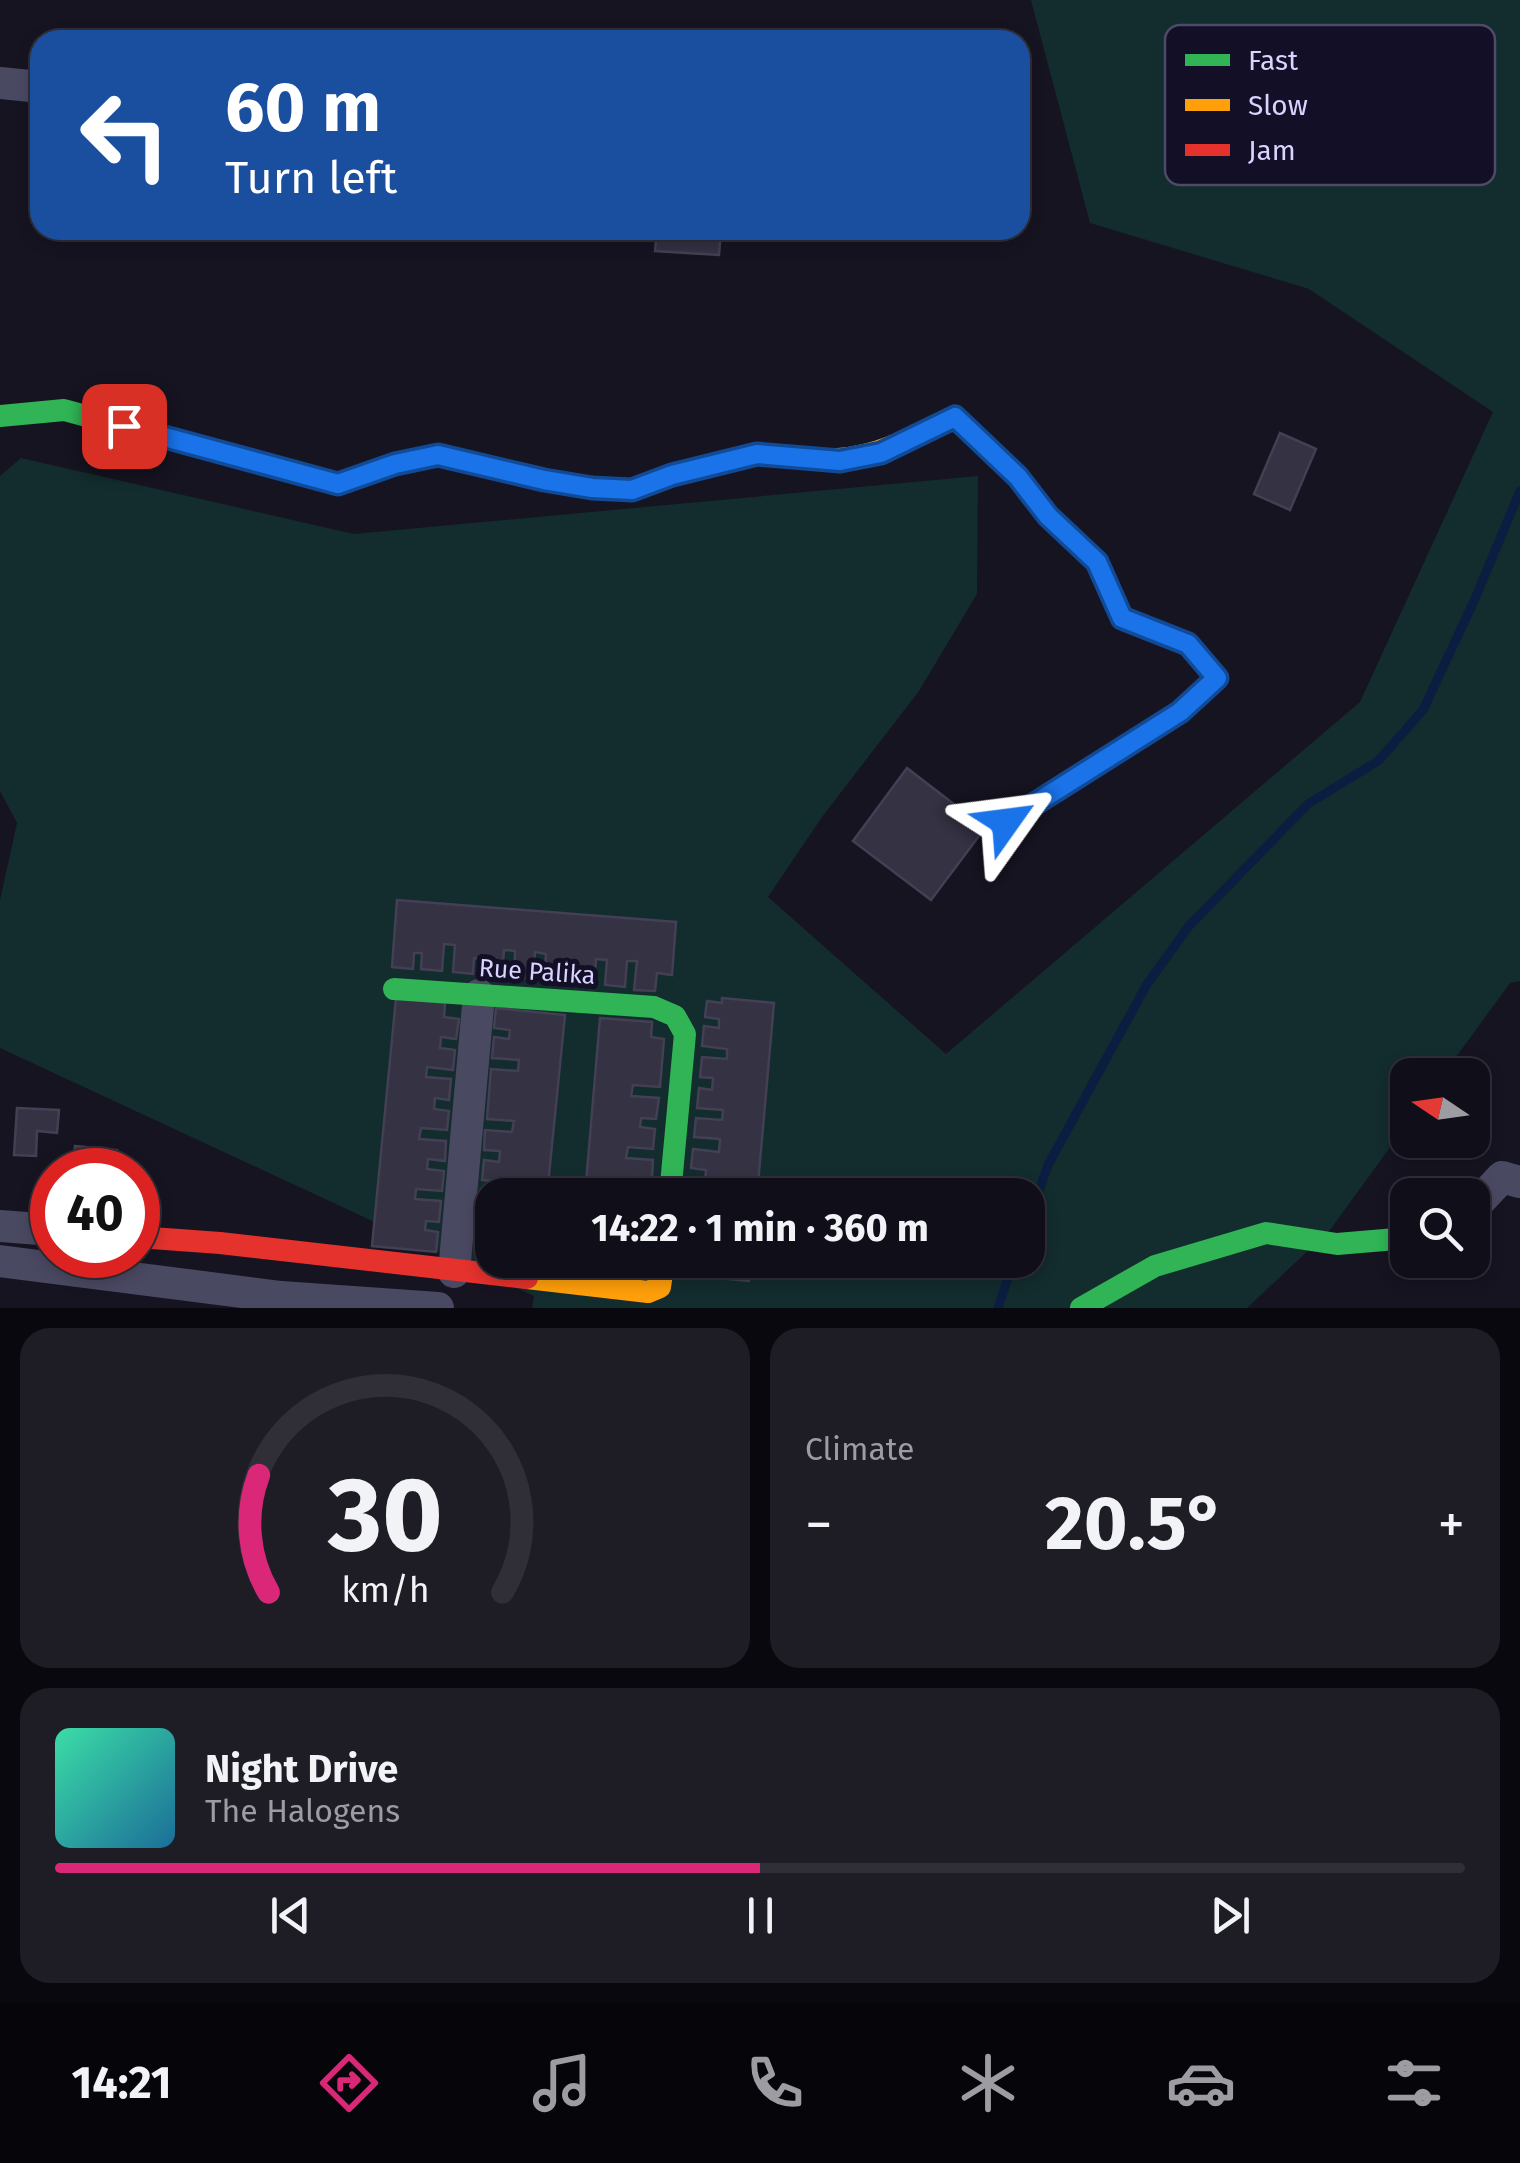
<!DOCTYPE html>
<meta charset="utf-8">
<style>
body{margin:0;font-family:"Fira Sans",sans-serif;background:#1e1d26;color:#f1f3f6;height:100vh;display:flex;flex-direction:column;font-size:38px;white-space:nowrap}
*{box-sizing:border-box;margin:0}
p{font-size:32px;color:#9c9ca2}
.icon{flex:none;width:55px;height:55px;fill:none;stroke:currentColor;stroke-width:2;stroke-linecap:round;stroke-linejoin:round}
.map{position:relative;height:1308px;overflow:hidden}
.drawer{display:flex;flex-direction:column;gap:20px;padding:20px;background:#09080e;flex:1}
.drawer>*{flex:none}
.hud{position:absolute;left:30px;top:30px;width:1000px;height:210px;border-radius:30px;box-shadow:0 5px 15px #0003,0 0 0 2px #302f38;background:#1a4fa0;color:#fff;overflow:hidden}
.needle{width:65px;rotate:283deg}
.buttons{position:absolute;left:1390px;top:1058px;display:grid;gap:20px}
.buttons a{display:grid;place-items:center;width:100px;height:100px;border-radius:20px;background:#100f19;box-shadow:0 5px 15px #0003,0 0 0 2px #302f38;font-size:50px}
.speed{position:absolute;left:30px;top:1148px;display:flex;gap:20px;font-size:50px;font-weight:700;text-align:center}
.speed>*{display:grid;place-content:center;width:130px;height:130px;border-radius:50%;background:#100f19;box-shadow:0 5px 15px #0003,0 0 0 2px #302f38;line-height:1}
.speed .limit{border:15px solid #d22;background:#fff;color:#111}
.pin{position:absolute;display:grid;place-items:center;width:85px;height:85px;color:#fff;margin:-42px;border-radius:20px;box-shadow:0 5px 15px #0006}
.me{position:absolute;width:110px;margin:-55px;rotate:59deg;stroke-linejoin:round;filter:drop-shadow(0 0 8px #0008)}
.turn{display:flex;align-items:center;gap:35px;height:210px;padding:0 30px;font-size:45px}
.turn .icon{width:130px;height:130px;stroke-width:2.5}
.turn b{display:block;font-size:70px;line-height:85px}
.big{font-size:75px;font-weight:700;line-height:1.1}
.drawer .tile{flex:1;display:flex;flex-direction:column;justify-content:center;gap:15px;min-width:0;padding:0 35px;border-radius:30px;background:#1e1d26}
.drawer .dial{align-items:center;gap:0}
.dial svg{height:260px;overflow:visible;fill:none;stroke:#302f38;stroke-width:7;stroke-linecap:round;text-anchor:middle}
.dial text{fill:#f1f3f6;stroke:none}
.song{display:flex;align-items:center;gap:30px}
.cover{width:120px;height:120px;border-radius:15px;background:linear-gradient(135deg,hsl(160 70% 55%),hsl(200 70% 35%))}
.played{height:10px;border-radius:5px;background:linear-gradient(90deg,#db2777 50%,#302f38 50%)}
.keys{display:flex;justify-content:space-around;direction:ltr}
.heat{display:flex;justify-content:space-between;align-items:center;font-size:55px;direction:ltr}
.drawer .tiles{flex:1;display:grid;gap:20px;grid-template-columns:1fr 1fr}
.tile:last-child{grid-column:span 2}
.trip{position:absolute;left:475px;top:1178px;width:570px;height:100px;border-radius:30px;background:#100f19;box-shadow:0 5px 15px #0003,0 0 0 2px #302f38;font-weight:700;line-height:100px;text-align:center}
.menu{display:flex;height:160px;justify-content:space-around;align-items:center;background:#06060a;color:#9c9ca2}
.menu .icon{width:70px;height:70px}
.menu .selected{color:#db2777}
.menu b{font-size:45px;color:#f1f3f6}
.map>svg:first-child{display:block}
</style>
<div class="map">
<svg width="1520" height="1308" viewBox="0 0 1520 1308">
<rect width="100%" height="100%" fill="#161421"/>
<!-- green -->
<path fill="#132c2d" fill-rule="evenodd" d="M1031,0H1520V981L1510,983L1443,1075H1408L1407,1124L1330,1230L1247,1308H532L534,1296L0,1048V900L17,823L0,791V476L21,458L354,534L978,476L977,594L919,691L822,817L768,897L946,1054L1360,702L1493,412L1309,289L1090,223ZM492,1195H1028V1260H492Z"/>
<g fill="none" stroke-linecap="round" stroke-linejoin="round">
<!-- stream -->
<g stroke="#0b1e41" stroke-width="9">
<polyline points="1028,1222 1048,1165 1147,984 1189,926 1308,804 1378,761 1423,710 1474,601 1520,491"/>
<polyline points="998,1308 1014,1260"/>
</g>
</g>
<!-- building -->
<g fill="#343243" stroke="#433f54" stroke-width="2.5">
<polygon points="429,230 495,230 494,237"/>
<polygon points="657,230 721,230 719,255 655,251"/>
<polygon points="1280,433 1316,449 1290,510 1254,494"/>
<polygon points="907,768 985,828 931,900 853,841"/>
<polygon points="397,900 676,922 672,975 657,973 655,991 634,990 637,961 627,961 625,987 605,985 607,960 596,959 594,985 575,983 576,968 565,967 564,981 544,980 546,954 535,952 533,979 514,978 515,951 504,950 502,977 483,975 484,959 474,958 473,974 453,972 455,945 444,944 442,971 421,969 422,953 414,953 413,969 392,967"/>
<polygon points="396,998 445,1003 444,1017 459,1019 456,1039 441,1037 440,1048 455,1050 453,1070 427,1067 426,1077 451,1079 449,1100 435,1098 434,1109 449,1111 447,1130 421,1128 419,1139 446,1141 445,1161 428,1159 427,1169 444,1171 442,1191 416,1189 415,1199 441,1201 439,1222 426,1221 425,1230 438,1232 436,1252 372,1246"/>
<polygon points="722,998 774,1003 757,1195 688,1195 690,1179 705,1181 706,1170 691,1168 693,1149 719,1152 720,1139 694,1137 696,1118 722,1120 723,1110 697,1108 699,1088 712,1090 713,1078 700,1077 702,1057 727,1059 727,1049 702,1046 704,1026 719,1028 719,1019 705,1017 707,1001 722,1003"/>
<polygon points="496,1008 565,1015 547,1195 492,1195 492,1212 479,1210 481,1190 507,1192 508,1182 482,1180 484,1160 499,1162 500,1151 484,1150 485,1130 512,1132 514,1121 487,1119 491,1069 518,1071 519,1060 492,1058 494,1037 509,1039 510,1030 494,1028"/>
<polygon points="600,1018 652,1022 651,1037 664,1039 660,1087 633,1085 631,1096 659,1098 656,1119 641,1118 640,1127 655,1129 653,1149 628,1147 626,1158 653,1160 652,1178 637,1177 635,1189 651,1190 650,1195 585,1195"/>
<polygon points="17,1108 59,1110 57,1133 37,1131 36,1156 14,1155"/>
<polygon points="75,1146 117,1150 114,1170 72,1170"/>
<polygon points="478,1220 492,1221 492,1256 490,1256 491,1243 475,1242"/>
<polygon points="687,1260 751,1260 749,1281 697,1276 698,1261"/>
</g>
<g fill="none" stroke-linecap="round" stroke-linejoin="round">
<!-- street -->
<g stroke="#4a4962" stroke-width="32">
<polyline points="0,83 40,87"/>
<polyline points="1472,1209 1502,1177 1520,1182"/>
<polyline points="0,1226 52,1230"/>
<polyline points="0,1261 281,1297 438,1308"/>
<polyline points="454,1272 479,995"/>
</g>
<!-- fast -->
<g stroke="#30b455" stroke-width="22">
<polyline points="0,416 64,410 338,484 395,463 439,455 544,480 592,488 632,490 672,475 757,454 812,459"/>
<polyline points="394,989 654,1007 675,1016 685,1034 670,1195"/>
<polyline points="1081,1308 1155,1266 1266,1233 1337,1244 1408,1238"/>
</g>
<!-- slow -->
<g stroke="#ff9f0a" stroke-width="22">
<path d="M812,459C869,463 905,441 955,417L1018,477L1048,516L1097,562L1122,618L1188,644L1217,678L1180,712L1005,822"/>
<polyline points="527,1278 648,1292 660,1287 664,1260"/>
</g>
<!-- jam -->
<polyline stroke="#e5322d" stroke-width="22" points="138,1237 220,1243 527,1278"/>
</g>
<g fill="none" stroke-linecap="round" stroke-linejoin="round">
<defs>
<polyline id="route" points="124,426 338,484 395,464 438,455 544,480 592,488 632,490 672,475 757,454 840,461 881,453 955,417 1018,477 1048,516 1097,562 1122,618 1188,644 1217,678 1180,712 1006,822"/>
</defs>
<!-- route casing -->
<use href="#route" stroke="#114b97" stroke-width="25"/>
<!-- route -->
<use href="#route" stroke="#1a73e8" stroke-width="18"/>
</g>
<g text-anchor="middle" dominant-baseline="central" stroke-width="10" stroke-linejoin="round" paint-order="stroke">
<!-- street labels -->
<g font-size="25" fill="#d9d4ff" stroke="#130f26">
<text transform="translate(537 972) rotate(4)">Rue Palika</text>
</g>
</g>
<!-- legend -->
<rect x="1165" y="25" width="330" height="160" rx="15" fill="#130f26" stroke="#4e4a67" stroke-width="2.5"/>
<rect x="1185" y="54" width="45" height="12" fill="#30b455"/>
<rect x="1185" y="99" width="45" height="12" fill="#ff9f0a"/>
<rect x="1185" y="144" width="45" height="12" fill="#e5322d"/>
<g font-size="28" fill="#d9d4ff">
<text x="1248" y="70">Fast</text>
<text x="1248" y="115">Slow</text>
<text x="1248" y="160">Jam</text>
</g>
</svg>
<div class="buttons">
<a><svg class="needle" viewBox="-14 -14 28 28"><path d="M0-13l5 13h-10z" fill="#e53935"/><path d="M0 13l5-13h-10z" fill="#9c9ca2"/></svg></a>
<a><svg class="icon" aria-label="search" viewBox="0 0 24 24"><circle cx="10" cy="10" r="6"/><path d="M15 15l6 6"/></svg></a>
</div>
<div class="speed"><div class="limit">40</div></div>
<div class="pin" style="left:124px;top:426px;background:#d93025"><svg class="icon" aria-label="arrive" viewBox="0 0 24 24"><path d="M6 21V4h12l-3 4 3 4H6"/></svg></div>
<svg class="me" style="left:1006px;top:822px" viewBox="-20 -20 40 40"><path d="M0-17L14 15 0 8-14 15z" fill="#1a73e8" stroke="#fff" stroke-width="4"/></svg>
<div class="trip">14:22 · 1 min · 360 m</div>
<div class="hud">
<div class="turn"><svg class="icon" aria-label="left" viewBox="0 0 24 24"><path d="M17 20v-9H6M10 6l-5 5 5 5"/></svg><div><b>60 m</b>Turn left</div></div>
</div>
</div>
<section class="drawer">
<div class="tiles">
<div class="tile dial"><svg viewBox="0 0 100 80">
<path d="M14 69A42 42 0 1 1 86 69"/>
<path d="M14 69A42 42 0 0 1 11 33" stroke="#db2777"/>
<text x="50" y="56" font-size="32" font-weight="700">30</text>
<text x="50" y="72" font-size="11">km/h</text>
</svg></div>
<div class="tile"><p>Climate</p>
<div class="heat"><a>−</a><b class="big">20.5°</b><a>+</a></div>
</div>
<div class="tile">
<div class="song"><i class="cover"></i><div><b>Night Drive</b><p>The Halogens</p></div></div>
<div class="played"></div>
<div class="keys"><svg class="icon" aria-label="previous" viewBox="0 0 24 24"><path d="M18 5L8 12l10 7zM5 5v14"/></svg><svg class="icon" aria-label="pause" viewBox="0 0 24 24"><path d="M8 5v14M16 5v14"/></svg><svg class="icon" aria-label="next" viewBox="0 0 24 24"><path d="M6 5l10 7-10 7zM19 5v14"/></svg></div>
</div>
</div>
</section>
<nav class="menu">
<b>14:21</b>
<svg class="icon selected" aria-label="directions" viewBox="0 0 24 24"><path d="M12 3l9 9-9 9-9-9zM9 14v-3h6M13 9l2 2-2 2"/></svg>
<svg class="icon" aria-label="music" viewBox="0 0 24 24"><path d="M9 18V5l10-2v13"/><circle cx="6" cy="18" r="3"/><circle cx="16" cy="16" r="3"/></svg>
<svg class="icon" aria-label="phone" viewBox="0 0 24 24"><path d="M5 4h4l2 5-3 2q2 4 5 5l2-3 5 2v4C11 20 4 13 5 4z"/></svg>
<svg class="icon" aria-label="climate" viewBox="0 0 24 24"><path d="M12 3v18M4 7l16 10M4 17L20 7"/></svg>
<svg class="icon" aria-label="car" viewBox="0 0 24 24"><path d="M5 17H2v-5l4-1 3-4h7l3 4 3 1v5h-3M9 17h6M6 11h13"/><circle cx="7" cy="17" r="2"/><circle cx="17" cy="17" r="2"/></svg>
<svg class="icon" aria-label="filters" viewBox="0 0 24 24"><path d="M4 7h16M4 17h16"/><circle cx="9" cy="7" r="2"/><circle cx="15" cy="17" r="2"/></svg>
</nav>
